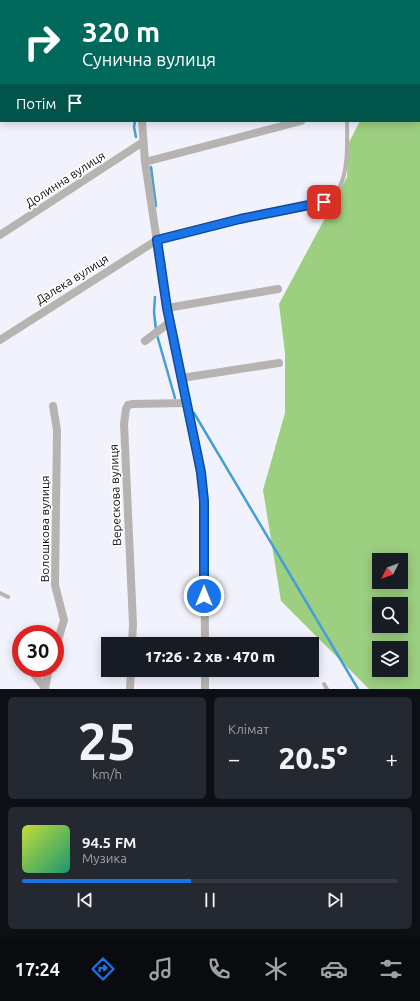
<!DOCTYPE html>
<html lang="uk">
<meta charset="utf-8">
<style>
body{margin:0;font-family:Ubuntu,sans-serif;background:#242831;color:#f1f3f6;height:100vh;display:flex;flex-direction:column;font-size:15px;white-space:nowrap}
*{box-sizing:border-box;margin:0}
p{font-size:13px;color:#9ea1a6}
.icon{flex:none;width:22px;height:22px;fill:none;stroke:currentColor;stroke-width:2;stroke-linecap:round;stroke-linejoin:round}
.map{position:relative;height:689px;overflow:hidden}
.side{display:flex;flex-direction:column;gap:8px;padding:8px;background:#0d0f14;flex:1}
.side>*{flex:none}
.guide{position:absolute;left:0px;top:0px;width:420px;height:122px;box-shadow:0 2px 10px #0003;background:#00695c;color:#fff;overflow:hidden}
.needle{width:26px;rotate:228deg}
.fabs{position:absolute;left:372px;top:553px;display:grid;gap:8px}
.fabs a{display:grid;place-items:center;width:36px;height:36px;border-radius:0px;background:#171b24;box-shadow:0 2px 10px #0003;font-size:20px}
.speed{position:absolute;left:12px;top:625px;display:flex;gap:8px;font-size:20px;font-weight:700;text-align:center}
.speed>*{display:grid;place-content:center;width:52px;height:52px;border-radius:50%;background:#171b24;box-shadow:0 2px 10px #0003;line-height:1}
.speed .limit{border:6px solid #d22;background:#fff;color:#111}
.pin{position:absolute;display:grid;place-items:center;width:34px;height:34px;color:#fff;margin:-17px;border-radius:8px;box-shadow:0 2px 6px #0006}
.me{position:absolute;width:44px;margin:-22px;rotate:0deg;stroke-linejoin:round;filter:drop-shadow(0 0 3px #0008)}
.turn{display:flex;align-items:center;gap:14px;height:84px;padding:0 16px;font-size:18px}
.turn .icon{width:52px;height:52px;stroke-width:2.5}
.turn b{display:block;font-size:28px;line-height:34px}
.then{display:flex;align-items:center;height:38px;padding:0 16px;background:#0003;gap:8px;font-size:15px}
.big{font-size:30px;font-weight:800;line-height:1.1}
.side .widget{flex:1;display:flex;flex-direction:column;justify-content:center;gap:6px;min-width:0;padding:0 14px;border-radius:6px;background:#242831}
.side .dial{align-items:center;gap:0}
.dial b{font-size:52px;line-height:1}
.song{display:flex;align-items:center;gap:12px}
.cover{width:48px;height:48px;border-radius:6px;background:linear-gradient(135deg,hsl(70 70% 55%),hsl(160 70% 35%))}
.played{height:4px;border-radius:2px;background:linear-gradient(90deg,#1a73e8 45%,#363941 45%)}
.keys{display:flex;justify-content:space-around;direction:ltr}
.heat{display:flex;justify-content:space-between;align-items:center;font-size:22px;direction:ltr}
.side .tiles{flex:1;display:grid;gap:8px;grid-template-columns:1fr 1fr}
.widget:last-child{grid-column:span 2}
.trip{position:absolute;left:101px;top:637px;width:218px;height:40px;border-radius:0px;background:#171b24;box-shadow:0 2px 10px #0003;font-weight:800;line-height:40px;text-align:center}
.dock{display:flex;height:64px;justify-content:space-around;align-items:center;background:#090b0e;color:#9ea1a6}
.dock .icon{width:28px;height:28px}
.dock .on{color:#1a73e8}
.dock b{font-size:18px;color:#f1f3f6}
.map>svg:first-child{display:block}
</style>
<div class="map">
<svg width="420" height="689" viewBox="0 0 420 689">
<rect width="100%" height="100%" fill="#f2f2fd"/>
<!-- forest -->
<path fill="#9ccf80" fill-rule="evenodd" d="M420,16V689H369L281,601L263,490L285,413V353L279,304L347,177L348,144L360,121H419ZM379,560H401V582H379ZM379,604H401V626H379ZM379,648H401V670H379Z"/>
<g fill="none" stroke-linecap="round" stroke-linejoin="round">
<!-- stream -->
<g stroke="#449fd6" stroke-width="2.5">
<polyline points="99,0 100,1"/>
<polyline points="135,121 134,127 136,137"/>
<polyline points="151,167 156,206"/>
<polyline points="164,261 165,272"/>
<polyline points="155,297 154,312 156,330"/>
<polyline points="157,335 175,398"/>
<polyline points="194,413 358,689"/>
</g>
<!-- lane -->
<g stroke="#b7b3b0" stroke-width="4">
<polyline points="108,0 108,1"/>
<path d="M324,203C329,199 334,195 338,190C349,172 347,141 347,121"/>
<polyline points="0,593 8,597"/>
<polyline points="324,684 327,689"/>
</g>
<!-- street -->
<g stroke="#b7b3b0" stroke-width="8">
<polyline points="19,1 20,0"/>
<polyline points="184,1 186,0"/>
<polyline points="361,1 362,0"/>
<polyline points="0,13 1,12"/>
<polyline points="0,114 1,113"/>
<polyline points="142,121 145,162 167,308 195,442 204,501 205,644"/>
<polyline points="145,162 301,121"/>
<polyline points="0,235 143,142"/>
<polyline points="167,308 278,289"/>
<polyline points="0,340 157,240 240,219 324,203"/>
<polyline points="145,341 170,322"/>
<polyline points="182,378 279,363"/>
<polyline points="53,406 57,430 55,585 64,620 55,650"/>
<polyline points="132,644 133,624 124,424 126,409 128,405 133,404 187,403"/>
<polyline points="29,668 45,688"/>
<polyline points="205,670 205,689"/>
<polyline points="45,689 49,668"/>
<polyline points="130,689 131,670"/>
</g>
</g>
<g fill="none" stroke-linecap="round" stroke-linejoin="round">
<defs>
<polyline id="route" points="204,596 204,501 201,472 167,308 157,240 240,219 324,202"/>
</defs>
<!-- route casing -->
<use href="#route" stroke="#114b97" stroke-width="10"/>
<!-- route -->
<use href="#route" stroke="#1a73e8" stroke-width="7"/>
</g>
<g text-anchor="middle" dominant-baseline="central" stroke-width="3.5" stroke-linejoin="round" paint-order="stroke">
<!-- street labels -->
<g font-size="12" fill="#0d0d10" stroke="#fff">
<text transform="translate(65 179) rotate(-33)">Долинна вулиця</text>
<text transform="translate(72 279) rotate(-32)">Далека вулиця</text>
<text transform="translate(115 495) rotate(-92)">Верескова вулиця</text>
<text transform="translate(44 529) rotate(-90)">Волошкова вулиця</text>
</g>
</g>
</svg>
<div class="fabs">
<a><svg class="needle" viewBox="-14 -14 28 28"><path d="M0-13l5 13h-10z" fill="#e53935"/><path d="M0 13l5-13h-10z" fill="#9ea1a6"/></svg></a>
<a><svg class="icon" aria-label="search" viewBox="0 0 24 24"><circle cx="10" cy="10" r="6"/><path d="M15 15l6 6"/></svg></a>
<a><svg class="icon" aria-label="layers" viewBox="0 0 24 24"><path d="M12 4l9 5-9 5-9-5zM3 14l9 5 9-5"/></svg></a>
</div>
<div class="speed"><div class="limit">30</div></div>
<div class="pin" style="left:324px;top:202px;background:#d93025"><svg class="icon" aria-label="arrive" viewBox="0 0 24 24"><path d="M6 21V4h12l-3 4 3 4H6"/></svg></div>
<svg class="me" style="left:204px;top:596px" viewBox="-20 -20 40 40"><circle r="17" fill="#1a73e8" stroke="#fff" stroke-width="3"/><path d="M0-11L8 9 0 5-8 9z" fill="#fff"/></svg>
<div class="trip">17:26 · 2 хв · 470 m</div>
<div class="guide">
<div class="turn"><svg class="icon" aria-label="right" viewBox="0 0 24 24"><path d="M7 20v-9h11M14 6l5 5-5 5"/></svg><div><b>320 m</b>Сунична вулиця</div></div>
<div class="then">Потім<svg class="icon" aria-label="arrive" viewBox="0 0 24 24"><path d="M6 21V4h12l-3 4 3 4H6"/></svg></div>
</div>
</div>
<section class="side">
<div class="tiles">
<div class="widget dial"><b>25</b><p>km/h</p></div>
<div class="widget"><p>Клімат</p>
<div class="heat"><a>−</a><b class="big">20.5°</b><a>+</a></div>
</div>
<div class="widget">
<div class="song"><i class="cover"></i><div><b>94.5 FM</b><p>Музика</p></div></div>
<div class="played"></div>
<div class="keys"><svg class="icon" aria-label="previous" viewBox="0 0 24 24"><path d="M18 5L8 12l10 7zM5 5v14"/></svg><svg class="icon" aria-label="pause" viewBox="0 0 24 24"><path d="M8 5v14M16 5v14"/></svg><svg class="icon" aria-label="next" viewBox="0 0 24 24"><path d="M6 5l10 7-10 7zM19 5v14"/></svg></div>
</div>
</div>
</section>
<nav class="dock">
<b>17:24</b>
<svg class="icon on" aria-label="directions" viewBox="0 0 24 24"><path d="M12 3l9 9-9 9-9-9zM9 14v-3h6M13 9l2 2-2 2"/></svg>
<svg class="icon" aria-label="music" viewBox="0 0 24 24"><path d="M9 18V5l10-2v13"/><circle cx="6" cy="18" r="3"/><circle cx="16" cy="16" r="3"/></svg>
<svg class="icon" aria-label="phone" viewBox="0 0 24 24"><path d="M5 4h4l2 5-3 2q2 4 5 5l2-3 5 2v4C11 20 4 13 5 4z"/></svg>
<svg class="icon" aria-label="climate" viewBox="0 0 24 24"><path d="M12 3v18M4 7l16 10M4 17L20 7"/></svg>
<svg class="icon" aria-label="car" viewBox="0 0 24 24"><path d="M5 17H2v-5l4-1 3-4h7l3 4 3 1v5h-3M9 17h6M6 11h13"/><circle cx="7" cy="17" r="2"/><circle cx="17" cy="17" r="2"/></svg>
<svg class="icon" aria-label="filters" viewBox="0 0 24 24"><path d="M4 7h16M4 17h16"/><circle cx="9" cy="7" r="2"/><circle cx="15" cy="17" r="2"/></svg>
</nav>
